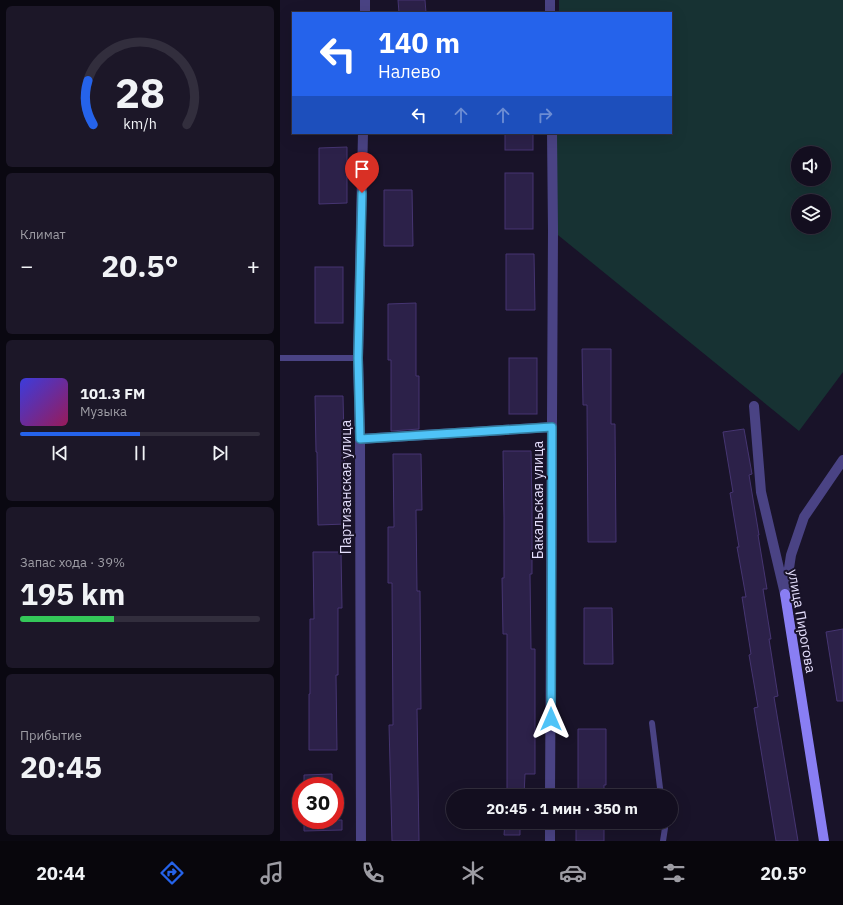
<!DOCTYPE html>
<html lang="ru">
<meta charset="utf-8">
<style>
body{margin:0;font-family:"IBM Plex Sans",sans-serif;background:#1c1728;color:#f1f3f6;height:100vh;display:flex;flex-direction:column;font-size:15px;white-space:nowrap}
*{box-sizing:border-box;margin:0}
p{font-size:13px;color:#9d9ca4}
.icon{flex:none;width:22px;height:22px;fill:none;stroke:currentColor;stroke-width:2;stroke-linecap:round;stroke-linejoin:round}
.map{position:relative;flex:1;overflow:hidden}
.drawer{display:flex;flex-direction:column;gap:6px;padding:6px;background:#0a0811;width:280px}
.drawer>*{flex:none}
.banner{position:absolute;left:12px;top:12px;width:380px;height:122px;border-radius:0px;box-shadow:0 4px 16px #0002,0 0 0 1px #322e3d;background:#2563eb;color:#fff;overflow:hidden}
.tools{position:absolute;left:511px;top:146px;display:grid;gap:8px}
.tools a{display:grid;place-items:center;width:40px;height:40px;border-radius:50%;background:#130e1f;box-shadow:0 4px 16px #0002,0 0 0 1px #322e3d;font-size:20px}
.speed{position:absolute;left:12px;top:777px;display:flex;gap:8px;font-size:20px;font-weight:700;text-align:center}
.speed>*{display:grid;place-content:center;width:52px;height:52px;border-radius:50%;background:#130e1f;box-shadow:0 4px 16px #0002,0 0 0 1px #322e3d;line-height:1}
.speed .limit{border:6px solid #d22;background:#fff;color:#111}
.pin{position:absolute;display:grid;place-items:center;width:34px;height:34px;color:#fff;margin:-41px -17px;border-radius:50% 50% 50% 0;rotate:-45deg;box-shadow:0 0 4px #0007}
.pin .icon{rotate:45deg}
.me{position:absolute;width:44px;margin:-22px;rotate:0deg;stroke-linejoin:round;filter:drop-shadow(0 0 3px #0008)}
.turn{display:flex;align-items:center;gap:14px;height:84px;padding:0 20px;font-size:18px}
.turn .icon{width:52px;height:52px;stroke-width:2.5}
.turn b{display:block;font-size:28px;line-height:34px}
.lanes{display:flex;align-items:center;height:38px;padding:0 20px;background:#0003;justify-content:center;gap:20px;direction:ltr}
.lanes .off{opacity:.35}
.big{font-size:30px;font-weight:700;line-height:1.1}
.drawer .tile{flex:1;display:flex;flex-direction:column;justify-content:center;gap:6px;min-width:0;padding:0 14px;border-radius:6px;background:#1c1728}
.drawer .dial{align-items:center;gap:0}
.dial svg{height:104px;overflow:visible;fill:none;stroke:#322e3d;stroke-width:7;stroke-linecap:round;text-anchor:middle}
.dial text{fill:#f1f3f6;stroke:none}
.song{display:flex;align-items:center;gap:12px}
.cover{width:48px;height:48px;border-radius:6px;background:linear-gradient(135deg,hsl(240 70% 55%),hsl(330 70% 35%))}
.played{height:4px;border-radius:2px;background:linear-gradient(90deg,#2563eb 50%,#322e3d 50%)}
.keys{display:flex;justify-content:space-around;direction:ltr}
.heat{display:flex;justify-content:space-between;align-items:center;font-size:22px;direction:ltr}
.charge{height:6px;border-radius:3px;background:linear-gradient(90deg,#34c759 39%,#322e3d 0)}
.trip{position:absolute;left:166px;top:789px;width:232px;height:40px;border-radius:20px;background:#130e1f;box-shadow:0 4px 16px #0002,0 0 0 1px #322e3d;font-weight:700;line-height:40px;text-align:center}
.dock{display:flex;height:64px;justify-content:space-around;align-items:center;background:#08060c;color:#9d9ca4}
.dock .icon{width:28px;height:28px}
.dock .active{color:#2563eb}
.dock b{font-size:18px;color:#f1f3f6}
main{display:flex;flex:1;min-height:0}
.map>svg:first-child{display:block}
</style>
<main>
<section class="drawer">
<div class="tile dial"><svg viewBox="0 0 100 80">
<path d="M14 69A42 42 0 1 1 86 69"/>
<path d="M14 69A42 42 0 0 1 10 35" stroke="#2563eb"/>
<text x="50" y="56" font-size="32" font-weight="700">28</text>
<text x="50" y="72" font-size="11">km/h</text>
</svg></div>
<div class="tile"><p>Климат</p>
<div class="heat"><a>−</a><b class="big">20.5°</b><a>+</a></div>
</div>
<div class="tile">
<div class="song"><i class="cover"></i><div><b>101.3 FM</b><p>Музыка</p></div></div>
<div class="played"></div>
<div class="keys"><svg class="icon" aria-label="previous" viewBox="0 0 24 24"><path d="M18 5L8 12l10 7zM5 5v14"/></svg><svg class="icon" aria-label="pause" viewBox="0 0 24 24"><path d="M8 5v14M16 5v14"/></svg><svg class="icon" aria-label="next" viewBox="0 0 24 24"><path d="M6 5l10 7-10 7zM19 5v14"/></svg></div>
</div>
<div class="tile"><p>Запас хода · 39%</p><b class="big">195 km</b><div class="charge"></div></div>
<div class="tile"><p>Прибытие</p><b class="big">20:45</b></div>
</section>
<div class="map">
<svg width="563" height="841" viewBox="0 0 563 841">
<rect width="100%" height="100%" fill="#191329"/>
<!-- green -->
<path fill="#173233" fill-rule="evenodd" d="M279,0H563V372L519,431L273,231L276,133H391V13H279ZM518,153H544V179H518ZM518,201H544V227H518Z"/>
<!-- building -->
<g fill="#2c2149" stroke="#463572">
<polygon points="118,0 145,0 146,13 119,13"/>
<rect x="225" y="133" width="28" height="17"/>
<polygon points="67,147 67,203 39,204 39,148"/>
<rect x="225" y="173" width="28" height="56"/>
<polygon points="104,190 132,190 133,246 104,246"/>
<polygon points="226,254 254,254 255,310 226,310"/>
<rect x="35" y="267" width="28" height="56"/>
<polygon points="136,303 136,376 139,376 139,429 111,431 111,360 108,360 108,304"/>
<polygon points="302,349 331,349 331,424 335,424 336,542 308,542 307,405 303,405"/>
<rect x="229" y="358" width="28" height="56"/>
<polygon points="35,396 63,396 66,524 38,525 37,452 36,452"/>
<polygon points="464,429 472,474 469,475 479,535 478,535 487,589 483,589 491,639 489,639 498,696 494,697 518,841 496,841 474,708 478,707 469,655 471,654 462,597 466,597 457,547 459,547 450,493 453,492 443,432"/>
<polygon points="223,451 251,451 252,507 252,574 250,574 251,649 255,649 255,774 245,774 244,796 227,796 227,634 223,634 222,578 224,578 224,518"/>
<polygon points="113,454 141,454 142,510 136,510 137,591 140,591 141,709 137,709 139,841 112,841 109,725 113,725 112,583 108,583 108,527 114,527"/>
<polygon points="33,552 61,552 62,608 58,608 58,675 56,675 57,750 29,750 29,694 30,694 30,619 34,619"/>
<polygon points="304,608 332,608 333,664 304,664"/>
<polygon points="563,629 563,701 557,701 546,632"/>
<polygon points="298,729 326,729 326,785 324,785 324,796 298,796"/>
<polygon points="52,774 52,786 24,786 24,775"/>
<polygon points="24,820 62,820 62,830 24,831"/>
<polygon points="225,822 240,822 240,835 224,835"/>
<rect x="296" y="822" width="28" height="19"/>
</g>
<g fill="none" stroke-linecap="round" stroke-linejoin="round">
<!-- lane -->
<g stroke="#4a4384" stroke-width="6">
<polyline points="0,358 78,358"/>
<polyline points="372,723 381,796"/>
<polyline points="383,841 385,828 384,822"/>
</g>
<!-- street -->
<g stroke="#4a4384" stroke-width="10">
<polyline points="270,0 270,13"/>
<polyline points="85,13 85,0"/>
<polyline points="474,406 481,492 505,594"/>
<polyline points="80,439 272,427"/>
<polyline points="506,588 511,555 524,517 563,460"/>
<polyline points="270,796 273,231 272,133"/>
<polyline points="81,841 80,439 78,358 83,133"/>
<polyline points="270,841 270,822"/>
</g>
<!-- secondary -->
<polyline stroke="#897ef3" stroke-width="10" points="505,594 544,841"/>
</g>
<g fill="none" stroke-linecap="round" stroke-linejoin="round">
<defs>
<polyline id="route" points="82,193 78,358 80,439 272,427 271,719"/>
</defs>
<!-- route casing -->
<use href="#route" stroke="#337fa1" stroke-width="10"/>
<!-- route -->
<use href="#route" stroke="#4fc3f7" stroke-width="7"/>
</g>
<g text-anchor="middle" dominant-baseline="central" stroke-width="4" stroke-linejoin="round" paint-order="stroke">
<!-- street labels -->
<g font-size="14" fill="#e4defc" stroke="#191329">
<text transform="translate(66 487) rotate(-90)">Партизанская улица</text>
<text transform="translate(258 500) rotate(-90)">Бакальская улица</text>
<text transform="translate(522 621) rotate(80)">улица Пирогова</text>
</g>
</g>
</svg>
<div class="tools">
<a><svg class="icon" aria-label="sound" viewBox="0 0 24 24"><path d="M4 9h4l5-4v14l-5-4H4zM17 9q2 3 0 6"/></svg></a>
<a><svg class="icon" aria-label="layers" viewBox="0 0 24 24"><path d="M12 4l9 5-9 5-9-5zM3 14l9 5 9-5"/></svg></a>
</div>
<div class="speed"><div class="limit">30</div></div>
<div class="pin" style="left:82px;top:193px;background:#d93025"><svg class="icon" aria-label="arrive" viewBox="0 0 24 24"><path d="M6 21V4h12l-3 4 3 4H6"/></svg></div>
<svg class="me" style="left:271px;top:719px" viewBox="-20 -20 40 40"><path d="M0-17L14 15 0 8-14 15z" fill="#4fc3f7" stroke="#fff" stroke-width="4"/></svg>
<div class="trip">20:45 · 1 мин · 350 m</div>
<div class="banner">
<div class="turn"><svg class="icon" aria-label="left" viewBox="0 0 24 24"><path d="M17 20v-9H6M10 6l-5 5 5 5"/></svg><div><b>140 m</b>Налево</div></div>
<div class="lanes"><svg class="icon" aria-label="left" viewBox="0 0 24 24"><path d="M17 20v-9H6M10 6l-5 5 5 5"/></svg><svg class="icon off" aria-label="ahead" viewBox="0 0 24 24"><path d="M12 20V5M6 11l6-6 6 6"/></svg><svg class="icon off" aria-label="ahead" viewBox="0 0 24 24"><path d="M12 20V5M6 11l6-6 6 6"/></svg><svg class="icon off" aria-label="right" viewBox="0 0 24 24"><path d="M7 20v-9h11M14 6l5 5-5 5"/></svg></div>
</div>
</div>
</main>
<nav class="dock">
<b>20:44</b>
<svg class="icon active" aria-label="directions" viewBox="0 0 24 24"><path d="M12 3l9 9-9 9-9-9zM9 14v-3h6M13 9l2 2-2 2"/></svg>
<svg class="icon" aria-label="music" viewBox="0 0 24 24"><path d="M9 18V5l10-2v13"/><circle cx="6" cy="18" r="3"/><circle cx="16" cy="16" r="3"/></svg>
<svg class="icon" aria-label="phone" viewBox="0 0 24 24"><path d="M5 4h4l2 5-3 2q2 4 5 5l2-3 5 2v4C11 20 4 13 5 4z"/></svg>
<svg class="icon" aria-label="climate" viewBox="0 0 24 24"><path d="M12 3v18M4 7l16 10M4 17L20 7"/></svg>
<svg class="icon" aria-label="car" viewBox="0 0 24 24"><path d="M5 17H2v-5l4-1 3-4h7l3 4 3 1v5h-3M9 17h6M6 11h13"/><circle cx="7" cy="17" r="2"/><circle cx="17" cy="17" r="2"/></svg>
<svg class="icon" aria-label="filters" viewBox="0 0 24 24"><path d="M4 7h16M4 17h16"/><circle cx="9" cy="7" r="2"/><circle cx="15" cy="17" r="2"/></svg>
<b>20.5°</b>
</nav>
